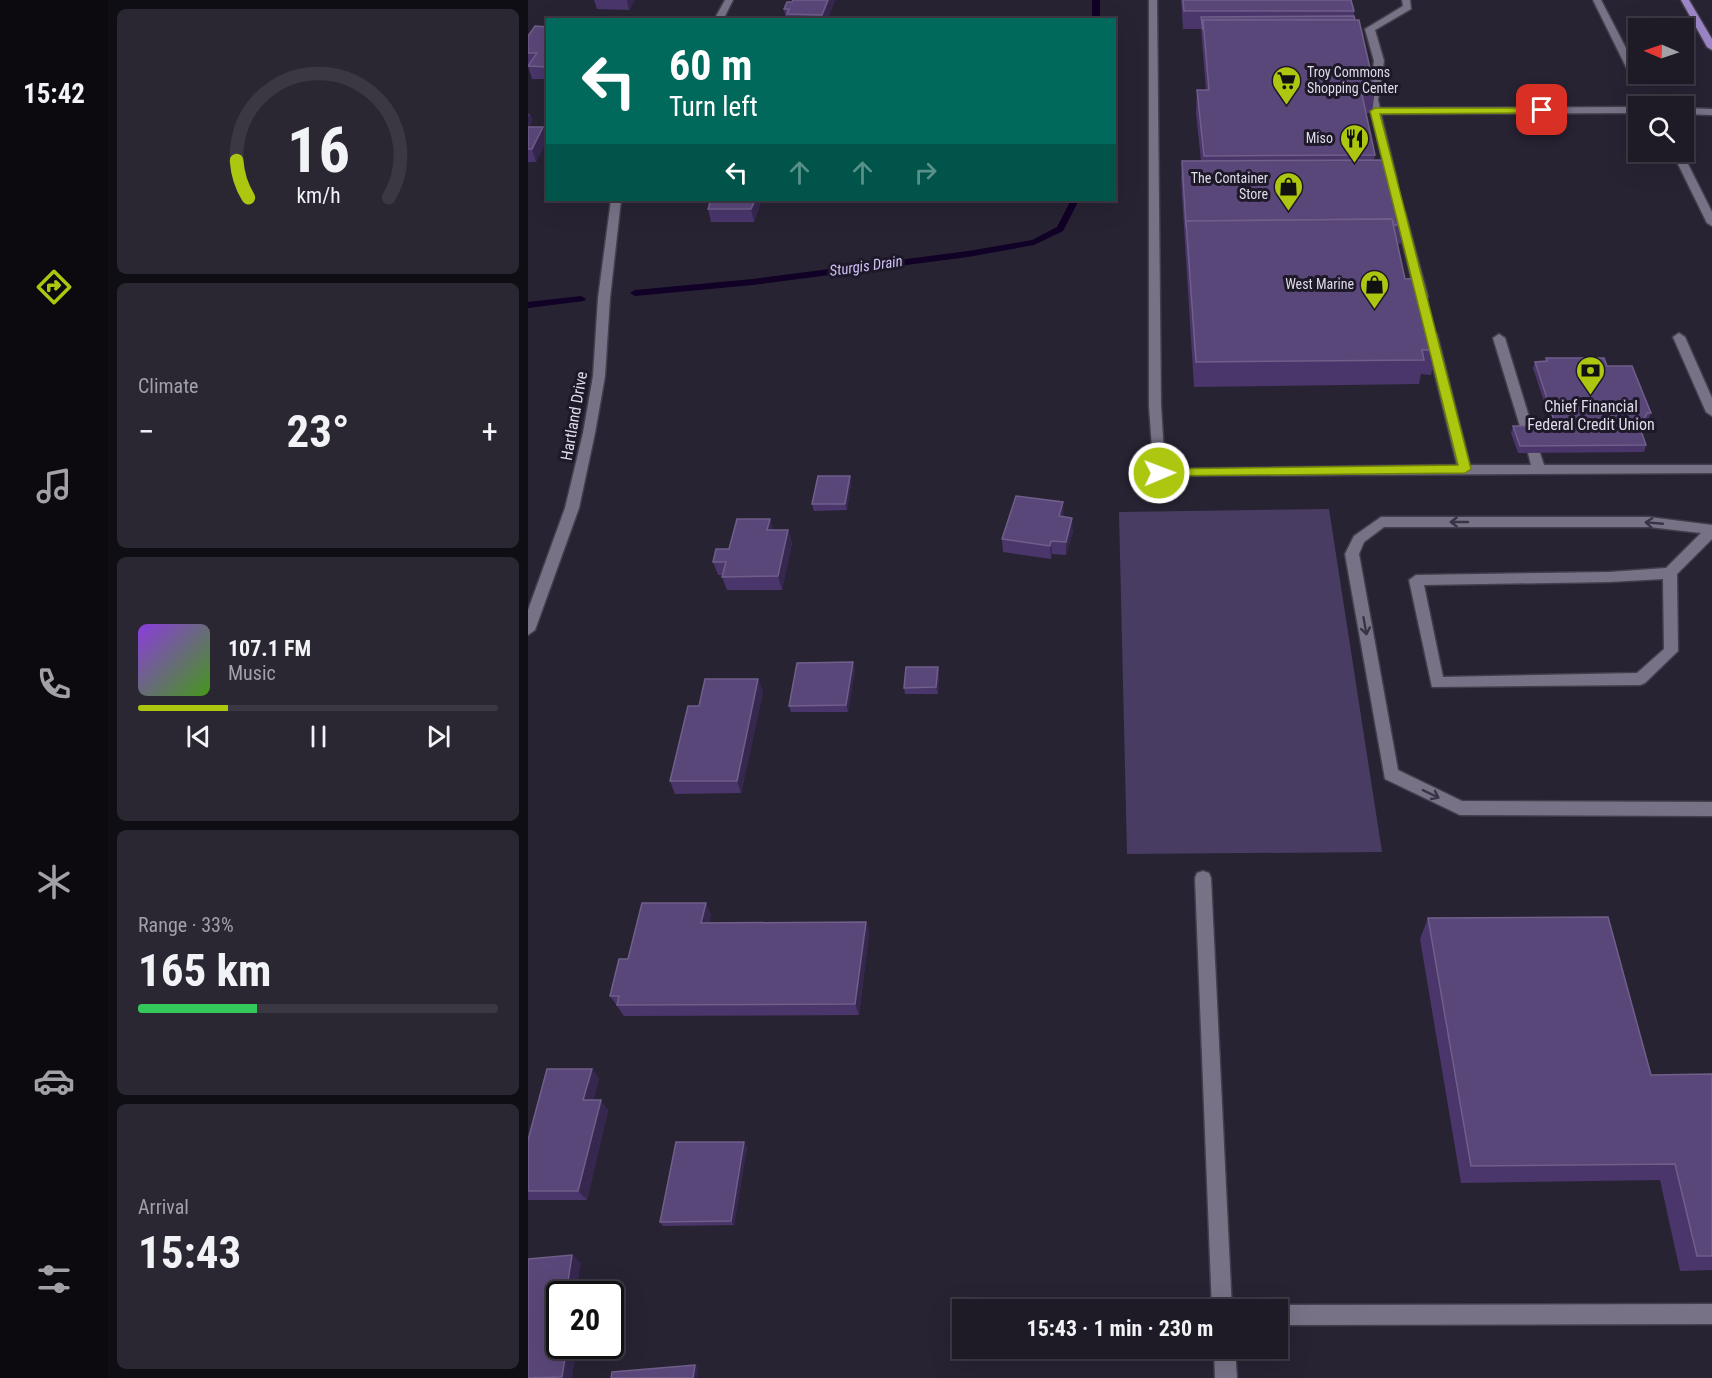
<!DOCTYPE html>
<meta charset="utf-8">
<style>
body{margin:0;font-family:"Roboto Condensed",sans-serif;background:#2b2732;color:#f1f3f6;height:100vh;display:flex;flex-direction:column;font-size:22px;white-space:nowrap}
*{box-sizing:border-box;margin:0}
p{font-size:20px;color:#a1a1a7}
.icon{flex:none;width:33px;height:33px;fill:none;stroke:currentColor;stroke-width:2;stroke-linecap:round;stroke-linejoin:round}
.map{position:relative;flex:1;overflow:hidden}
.drawer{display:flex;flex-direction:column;gap:9px;padding:9px;background:#100e15;width:420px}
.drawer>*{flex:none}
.top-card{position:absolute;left:18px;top:18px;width:570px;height:183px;border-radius:0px;box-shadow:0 6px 24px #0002,0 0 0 2px #3c3843;background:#00695c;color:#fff;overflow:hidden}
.needle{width:39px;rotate:272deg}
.fabs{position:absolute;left:1100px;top:18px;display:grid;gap:12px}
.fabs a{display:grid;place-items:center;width:66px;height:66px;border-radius:0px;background:#1e1a26;box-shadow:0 6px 24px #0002,0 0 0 2px #3c3843;font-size:30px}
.speed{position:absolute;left:18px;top:1281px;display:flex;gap:12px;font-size:30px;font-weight:700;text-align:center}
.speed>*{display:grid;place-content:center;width:78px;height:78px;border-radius:50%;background:#1e1a26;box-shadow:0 6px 24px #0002,0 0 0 2px #3c3843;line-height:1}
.speed .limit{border:3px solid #111;border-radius:9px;background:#fff;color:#111}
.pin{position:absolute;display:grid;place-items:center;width:51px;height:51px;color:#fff;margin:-26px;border-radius:12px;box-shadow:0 3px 9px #0006}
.me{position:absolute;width:66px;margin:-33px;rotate:89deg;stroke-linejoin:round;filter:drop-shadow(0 0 4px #0008)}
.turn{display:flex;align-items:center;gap:21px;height:126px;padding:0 24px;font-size:27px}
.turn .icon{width:78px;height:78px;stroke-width:2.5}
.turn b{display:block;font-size:42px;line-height:51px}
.lanes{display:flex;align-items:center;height:57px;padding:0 24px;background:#0003;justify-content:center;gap:30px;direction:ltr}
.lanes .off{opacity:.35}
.big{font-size:45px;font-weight:700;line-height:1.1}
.drawer .tile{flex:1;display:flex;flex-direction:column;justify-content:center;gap:9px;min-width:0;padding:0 21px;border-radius:9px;background:#2b2732}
.drawer .dial{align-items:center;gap:0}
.dial svg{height:156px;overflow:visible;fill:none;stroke:#3c3843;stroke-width:7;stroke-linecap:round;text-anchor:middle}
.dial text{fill:#f1f3f6;stroke:none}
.song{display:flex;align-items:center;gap:18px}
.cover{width:72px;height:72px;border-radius:9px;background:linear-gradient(135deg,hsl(270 70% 55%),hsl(100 70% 35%))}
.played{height:6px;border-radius:3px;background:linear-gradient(90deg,#adc610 25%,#3c3843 25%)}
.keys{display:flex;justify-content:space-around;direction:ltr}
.heat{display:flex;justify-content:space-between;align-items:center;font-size:33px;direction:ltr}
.charge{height:9px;border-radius:4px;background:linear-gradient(90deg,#34c759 33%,#3c3843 0)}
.trip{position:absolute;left:424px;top:1299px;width:336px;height:60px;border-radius:0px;background:#1e1a26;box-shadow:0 6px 24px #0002,0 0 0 2px #3c3843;font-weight:700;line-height:60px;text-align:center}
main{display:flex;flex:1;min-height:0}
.menu{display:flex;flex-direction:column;width:108px;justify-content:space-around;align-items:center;background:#0c0a0f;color:#a1a1a7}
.menu .icon{width:42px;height:42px}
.menu .current{color:#adc610}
.menu b{font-size:27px;color:#f1f3f6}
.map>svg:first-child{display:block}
</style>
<main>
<nav class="menu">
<b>15:42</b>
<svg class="icon current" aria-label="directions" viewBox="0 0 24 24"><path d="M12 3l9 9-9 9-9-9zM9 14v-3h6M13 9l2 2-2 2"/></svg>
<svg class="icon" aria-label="music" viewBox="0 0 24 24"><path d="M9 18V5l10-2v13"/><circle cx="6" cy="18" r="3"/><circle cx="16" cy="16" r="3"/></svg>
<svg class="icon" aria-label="phone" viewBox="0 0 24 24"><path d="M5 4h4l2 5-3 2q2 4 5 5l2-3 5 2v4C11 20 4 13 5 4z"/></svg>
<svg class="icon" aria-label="climate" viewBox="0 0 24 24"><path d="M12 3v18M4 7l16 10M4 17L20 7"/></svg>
<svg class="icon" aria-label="car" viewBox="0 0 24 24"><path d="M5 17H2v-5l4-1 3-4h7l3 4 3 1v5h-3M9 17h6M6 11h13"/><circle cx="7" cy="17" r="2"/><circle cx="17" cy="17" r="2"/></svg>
<svg class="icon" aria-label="filters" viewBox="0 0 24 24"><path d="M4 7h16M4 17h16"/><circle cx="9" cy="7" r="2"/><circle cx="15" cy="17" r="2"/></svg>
</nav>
<section class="drawer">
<div class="tile dial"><svg viewBox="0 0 100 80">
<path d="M14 69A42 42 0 1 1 86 69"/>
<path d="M14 69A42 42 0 0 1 8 50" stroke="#adc610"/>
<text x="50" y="56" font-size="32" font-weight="700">16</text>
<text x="50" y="72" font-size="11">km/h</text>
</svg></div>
<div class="tile"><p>Climate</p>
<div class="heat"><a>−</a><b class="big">23°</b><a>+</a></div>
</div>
<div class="tile">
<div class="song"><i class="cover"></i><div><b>107.1 FM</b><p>Music</p></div></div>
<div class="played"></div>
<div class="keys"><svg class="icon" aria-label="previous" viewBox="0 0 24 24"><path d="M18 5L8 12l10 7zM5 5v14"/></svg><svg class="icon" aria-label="pause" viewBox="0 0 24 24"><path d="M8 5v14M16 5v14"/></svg><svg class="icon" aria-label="next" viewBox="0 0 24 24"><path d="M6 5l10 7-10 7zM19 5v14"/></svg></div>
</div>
<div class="tile"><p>Range · 33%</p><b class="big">165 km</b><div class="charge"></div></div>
<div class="tile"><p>Arrival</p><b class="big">15:43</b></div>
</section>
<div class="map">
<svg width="1184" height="1378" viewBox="0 0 1184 1378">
<rect width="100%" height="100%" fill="#282333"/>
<!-- green -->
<polygon fill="#493c62" points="801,509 854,852 599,854 591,512"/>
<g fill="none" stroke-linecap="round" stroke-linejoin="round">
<!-- stream -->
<g fill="#110126" fill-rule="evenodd">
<rect x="564" y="0" width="8" height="20"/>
<polygon points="543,200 551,200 535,231 506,245 440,257 225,285 107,296 102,293 107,290 225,279 440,251 504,240 529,227"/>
<polygon points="53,296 58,299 56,301 0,308 0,302"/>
</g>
<defs>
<g id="service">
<polygon points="621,0 629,0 633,406 637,469 929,465 897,334 903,330 909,334 942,465 1003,465 1000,453 1006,449 1011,450 1016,465 1184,465 1184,473 626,476 621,406"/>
<polygon points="874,0 882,0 883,9 847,30 856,61 850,100 852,108 1110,107 1110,113 853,114 869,180 860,182 840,100 846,61 837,29 875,6"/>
<polygon points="1065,0 1073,0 1114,79 1112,81 1104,79"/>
<polygon points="1155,108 1184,109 1184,115 1155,114"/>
<polygon points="1144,152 1154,152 1184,212 1184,226 1179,223"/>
<polygon points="872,209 877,212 900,297 898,299 890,299 888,297 867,212"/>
<polygon points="1151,333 1157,337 1184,398 1184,416 1178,412 1145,337"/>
<polygon points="971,334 977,338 1006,433 1004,436 996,436 994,433 965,338"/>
<path d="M853,517H1121L1184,525V539L1149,574L1150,651L1117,683L1112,685L904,687L881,580L888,575L1081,572L1138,568L1173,533L1121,527H856L836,542L831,554L870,770L934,801L1184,802V816L932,815L857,779L817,554L826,536ZM1135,579L1136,649L1109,673L915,677L896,585L1081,582Z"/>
<polygon points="675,871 681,873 683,878 704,1310 684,1310 667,878 669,873"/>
<polygon points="1184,1304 1184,1324 750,1325 750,1310 742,1310 750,1305"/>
<polygon points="686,1348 707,1348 709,1378 687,1378"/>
</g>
<g id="minor">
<polygon points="197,0 205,0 195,20 186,20"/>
<polygon points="83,200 93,200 82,298 77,376 67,433 51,508 7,630 0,635 0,610 37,508 55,433 65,376 70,298"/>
</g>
<polygon id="primary" points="1153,0 1161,0 1184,39 1184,50 1179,47"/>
</defs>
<!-- service casing -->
<use href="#service" stroke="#423e4c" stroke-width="3"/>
<!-- minor casing -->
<use href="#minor" stroke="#423e4c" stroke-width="3"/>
<!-- primary casing -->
<use href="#primary" stroke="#423e4c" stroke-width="3"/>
<!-- service -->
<use href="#service" fill="#787287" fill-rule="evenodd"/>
<!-- minor -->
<use href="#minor" fill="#787287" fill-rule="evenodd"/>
<!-- primary -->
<use href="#primary" fill="#9c86c8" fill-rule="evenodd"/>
</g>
<!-- wall -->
<g fill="#4a366b">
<polygon points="66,0 107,0 101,10 69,9"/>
<polygon points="307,0 299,20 258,20 256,9"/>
<polygon points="653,0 823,0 826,11 826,16 847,90 844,113 838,113 847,155 846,160 878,225 875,243 870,244 877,279 908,350 903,375 893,374 891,384 666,387 653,179 654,161 673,161 668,113 669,90 678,90 673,29 655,29"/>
<polygon points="20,27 20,79 4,79 0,66 1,65 0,65 0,36"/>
<polygon points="0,114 2,114 4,120 1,127 19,140 8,162 0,162"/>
<polygon points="179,200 250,200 249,201 233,201 226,222 183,222 180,209 181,206"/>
<polygon points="1018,358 1079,366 1123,413 1120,420 1116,420 1112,428 1118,445 1116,452 990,453 983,433 985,426 1024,426 1005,368 1007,362 1017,361"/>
<polygon points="323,483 319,510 286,511 284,504"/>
<polygon points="536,515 535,517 545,531 538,555 524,554 523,559 475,552 474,539"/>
<polygon points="242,519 245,530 260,530 264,543 254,590 199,590 194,577 195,575 190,575 185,562"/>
<polygon points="410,667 411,674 410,694 377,694 376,688"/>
<polygon points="327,669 320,712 263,712 261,706"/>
<polygon points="230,679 235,692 213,793 147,794 142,781 171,706"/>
<polygon points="183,914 181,923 338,922 341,933 331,1015 96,1016 82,996 100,959"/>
<polygon points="900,918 1123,1075 1184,1074 1184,1270 1152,1271 1132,1180 933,1183 892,939"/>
<polygon points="64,1069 71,1079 65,1100 80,1110 59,1200 0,1200 0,1140"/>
<polygon points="219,1147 206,1225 135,1226 132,1222"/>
</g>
<!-- shaded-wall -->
<g fill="#36274f">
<polygon points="99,0 107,0 101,10"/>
<polygon points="300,0 307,0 299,20 295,20 294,15"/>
<polygon points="2,114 4,120 0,128 0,117"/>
<polygon points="15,127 19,140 8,162 4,149"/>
<polygon points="227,200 233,200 233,201 226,222 223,209"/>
<polygon points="322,476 323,483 319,510 317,504"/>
<polygon points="535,502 536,515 531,529 531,516"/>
<polygon points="544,518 545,531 538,555 538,542"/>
<polygon points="242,519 245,532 239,530"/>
<polygon points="260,530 264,543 254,590 250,576"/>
<polygon points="523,541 524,554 523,559 522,546"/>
<polygon points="325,662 327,669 320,712 318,705"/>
<polygon points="410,667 411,674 410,694 408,687"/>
<polygon points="230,679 235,692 213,793 209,781"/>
<polygon points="178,903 183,914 179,934 173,923"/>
<polygon points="338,922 341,933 331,1015 327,1004"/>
<polygon points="64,1069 71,1079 63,1110 55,1100"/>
<polygon points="73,1100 80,1110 59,1200 50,1191"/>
<polygon points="216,1142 219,1147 206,1225 203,1221"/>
<polygon points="44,1255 53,1263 48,1294 38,1294"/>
<polygon points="39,1346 49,1346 44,1378 36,1378 34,1377"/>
<polygon points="167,1365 170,1368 169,1378 165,1378"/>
</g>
<!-- building -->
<g fill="#5a4779" stroke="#6f5f8a" stroke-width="1.5">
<polygon points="265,0 300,0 294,15 259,14 261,9 256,9 259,2 264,2"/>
<polygon points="655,0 823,0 826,11 656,11"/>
<polygon points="826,16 827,20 675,20 675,30 673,17"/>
<polygon points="675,20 831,20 847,90 833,90 847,155 676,156 669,90 681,90"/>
<polygon points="7,26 20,27 20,67 0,66 9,53 0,53 0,36"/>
<polygon points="0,127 15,127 4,149 0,149"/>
<polygon points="863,160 878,225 866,225 864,219 658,221 658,226 654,161"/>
<polygon points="183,200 227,200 223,209 180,209"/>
<polygon points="864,219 877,279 893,278 908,350 894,350 896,360 668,362 658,221"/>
<polygon points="1018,358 1076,358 1079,366 1104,366 1123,413 1119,413 1112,428 1118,445 992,446 985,426 1028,426 1007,362 1019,361"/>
<polygon points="290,476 322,476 317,504 284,504"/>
<polygon points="488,496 535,502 531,516 544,518 538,542 523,541 522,546 474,539"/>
<polygon points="209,519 242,519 239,530 260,530 250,576 194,577 198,562 185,562 188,549 201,549"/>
<polygon points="325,662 318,705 261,706 269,663"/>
<polygon points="378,667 410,667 408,687 376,688"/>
<polygon points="177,679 230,679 209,781 142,781 160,706 171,706"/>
<polygon points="114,903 178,903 173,923 338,922 327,1004 89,1005 91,996 82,996 91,959 100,959"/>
<polygon points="1080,917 1123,1075 1184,1074 1184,1256 1169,1256 1147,1164 943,1166 900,918"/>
<polygon points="19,1069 64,1069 55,1100 73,1100 50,1191 0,1191 0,1140"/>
<polygon points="148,1142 216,1142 203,1221 132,1222"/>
<polygon points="44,1255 38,1294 32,1294 32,1346 39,1346 34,1377 0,1378 0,1259"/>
<polygon points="167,1365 165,1378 83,1378 84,1372"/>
</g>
<!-- one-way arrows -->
<defs><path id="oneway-shaft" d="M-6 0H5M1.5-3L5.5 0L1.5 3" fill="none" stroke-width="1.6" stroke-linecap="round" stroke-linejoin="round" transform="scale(1.5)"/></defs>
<g stroke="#393445">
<use href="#oneway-shaft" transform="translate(931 522) rotate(-180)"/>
<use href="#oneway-shaft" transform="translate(1126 523) rotate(-175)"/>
<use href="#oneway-shaft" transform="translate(837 626) rotate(80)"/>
<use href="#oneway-shaft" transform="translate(903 794) rotate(26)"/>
</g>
<!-- route -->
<polygon fill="#adc610" stroke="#70810a" stroke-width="1.5" points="847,108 1014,108 1019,110 1014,113 852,114 943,469 937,473 627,476 627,471 631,469 930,465 842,111"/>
<!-- icons -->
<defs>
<symbol id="supermarket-pin" viewBox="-11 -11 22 30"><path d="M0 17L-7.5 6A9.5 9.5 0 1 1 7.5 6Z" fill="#adc610" stroke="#1e1929"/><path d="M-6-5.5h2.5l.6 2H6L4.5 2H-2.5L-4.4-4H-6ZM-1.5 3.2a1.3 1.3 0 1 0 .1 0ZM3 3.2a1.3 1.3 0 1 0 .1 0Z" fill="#111"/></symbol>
<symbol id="restaurant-pin" viewBox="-11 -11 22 30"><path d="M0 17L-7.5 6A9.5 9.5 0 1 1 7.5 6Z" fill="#adc610" stroke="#1e1929"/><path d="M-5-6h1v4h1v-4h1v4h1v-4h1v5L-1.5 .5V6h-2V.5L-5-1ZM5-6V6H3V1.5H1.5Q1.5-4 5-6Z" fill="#111"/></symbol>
<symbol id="shop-pin" viewBox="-11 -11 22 30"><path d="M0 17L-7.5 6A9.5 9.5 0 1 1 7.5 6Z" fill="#adc610" stroke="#1e1929"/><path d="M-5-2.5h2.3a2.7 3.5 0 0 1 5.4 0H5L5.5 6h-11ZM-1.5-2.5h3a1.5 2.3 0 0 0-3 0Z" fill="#111"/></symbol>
<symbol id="bank-pin" viewBox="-11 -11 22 30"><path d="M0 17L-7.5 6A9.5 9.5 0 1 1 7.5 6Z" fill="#adc610" stroke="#1e1929"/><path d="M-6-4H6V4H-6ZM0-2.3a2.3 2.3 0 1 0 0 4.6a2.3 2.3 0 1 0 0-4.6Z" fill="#111"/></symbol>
</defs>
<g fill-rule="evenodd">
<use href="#supermarket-pin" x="742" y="64" width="33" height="45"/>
<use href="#restaurant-pin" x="810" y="122" width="33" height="45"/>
<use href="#shop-pin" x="744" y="170" width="33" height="45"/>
<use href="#shop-pin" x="830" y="268" width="33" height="45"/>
<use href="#bank-pin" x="1046" y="354" width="33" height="45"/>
</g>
<g text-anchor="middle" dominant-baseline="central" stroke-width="6" stroke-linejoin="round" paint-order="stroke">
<!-- far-poi labels -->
<g font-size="14" fill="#dfdce8" stroke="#1e1929" text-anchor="end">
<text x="779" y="72" text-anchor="start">Troy Commons<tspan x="779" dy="16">Shopping Center</tspan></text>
<text x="805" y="138">Miso</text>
<text x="740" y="178">The Container<tspan x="740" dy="16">Store</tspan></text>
<text x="826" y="284">West Marine</text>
</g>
<!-- far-water labels -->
<g font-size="15" font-style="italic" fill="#d1c0f6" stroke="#1e1929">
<text transform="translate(338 266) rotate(-8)">Sturgis Drain</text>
</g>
<!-- poi labels -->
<g font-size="16" fill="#dfdce8" stroke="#1e1929">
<text x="1063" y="406">Chief Financial<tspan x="1063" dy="18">Federal Credit Union</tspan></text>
</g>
<!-- street labels -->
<g font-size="16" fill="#dfdce8" stroke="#1e1929">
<text transform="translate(46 416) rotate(-80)">Hartland Drive</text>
</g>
</g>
</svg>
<div class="fabs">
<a><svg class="needle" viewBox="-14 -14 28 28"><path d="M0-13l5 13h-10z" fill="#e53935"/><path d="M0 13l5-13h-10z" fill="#a1a1a7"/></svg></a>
<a><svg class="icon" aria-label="search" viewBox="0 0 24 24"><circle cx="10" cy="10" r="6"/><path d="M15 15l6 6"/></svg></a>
</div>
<div class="speed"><div class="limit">20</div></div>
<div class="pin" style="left:1014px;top:110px;background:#d93025"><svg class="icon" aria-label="arrive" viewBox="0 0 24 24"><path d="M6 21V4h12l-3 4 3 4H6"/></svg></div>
<svg class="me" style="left:631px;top:473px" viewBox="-20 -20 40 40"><circle r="17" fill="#adc610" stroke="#fff" stroke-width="3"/><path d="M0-11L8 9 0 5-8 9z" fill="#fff"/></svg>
<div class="trip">15:43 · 1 min · 230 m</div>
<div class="top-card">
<div class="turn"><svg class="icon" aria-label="left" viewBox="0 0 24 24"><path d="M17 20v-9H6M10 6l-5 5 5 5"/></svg><div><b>60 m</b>Turn left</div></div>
<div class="lanes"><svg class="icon" aria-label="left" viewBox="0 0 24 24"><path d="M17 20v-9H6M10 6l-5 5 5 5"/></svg><svg class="icon off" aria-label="ahead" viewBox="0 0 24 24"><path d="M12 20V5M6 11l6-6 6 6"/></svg><svg class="icon off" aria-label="ahead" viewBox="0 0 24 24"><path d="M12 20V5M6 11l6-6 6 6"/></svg><svg class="icon off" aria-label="right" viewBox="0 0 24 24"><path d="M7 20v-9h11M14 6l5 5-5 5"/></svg></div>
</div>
</div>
</main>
